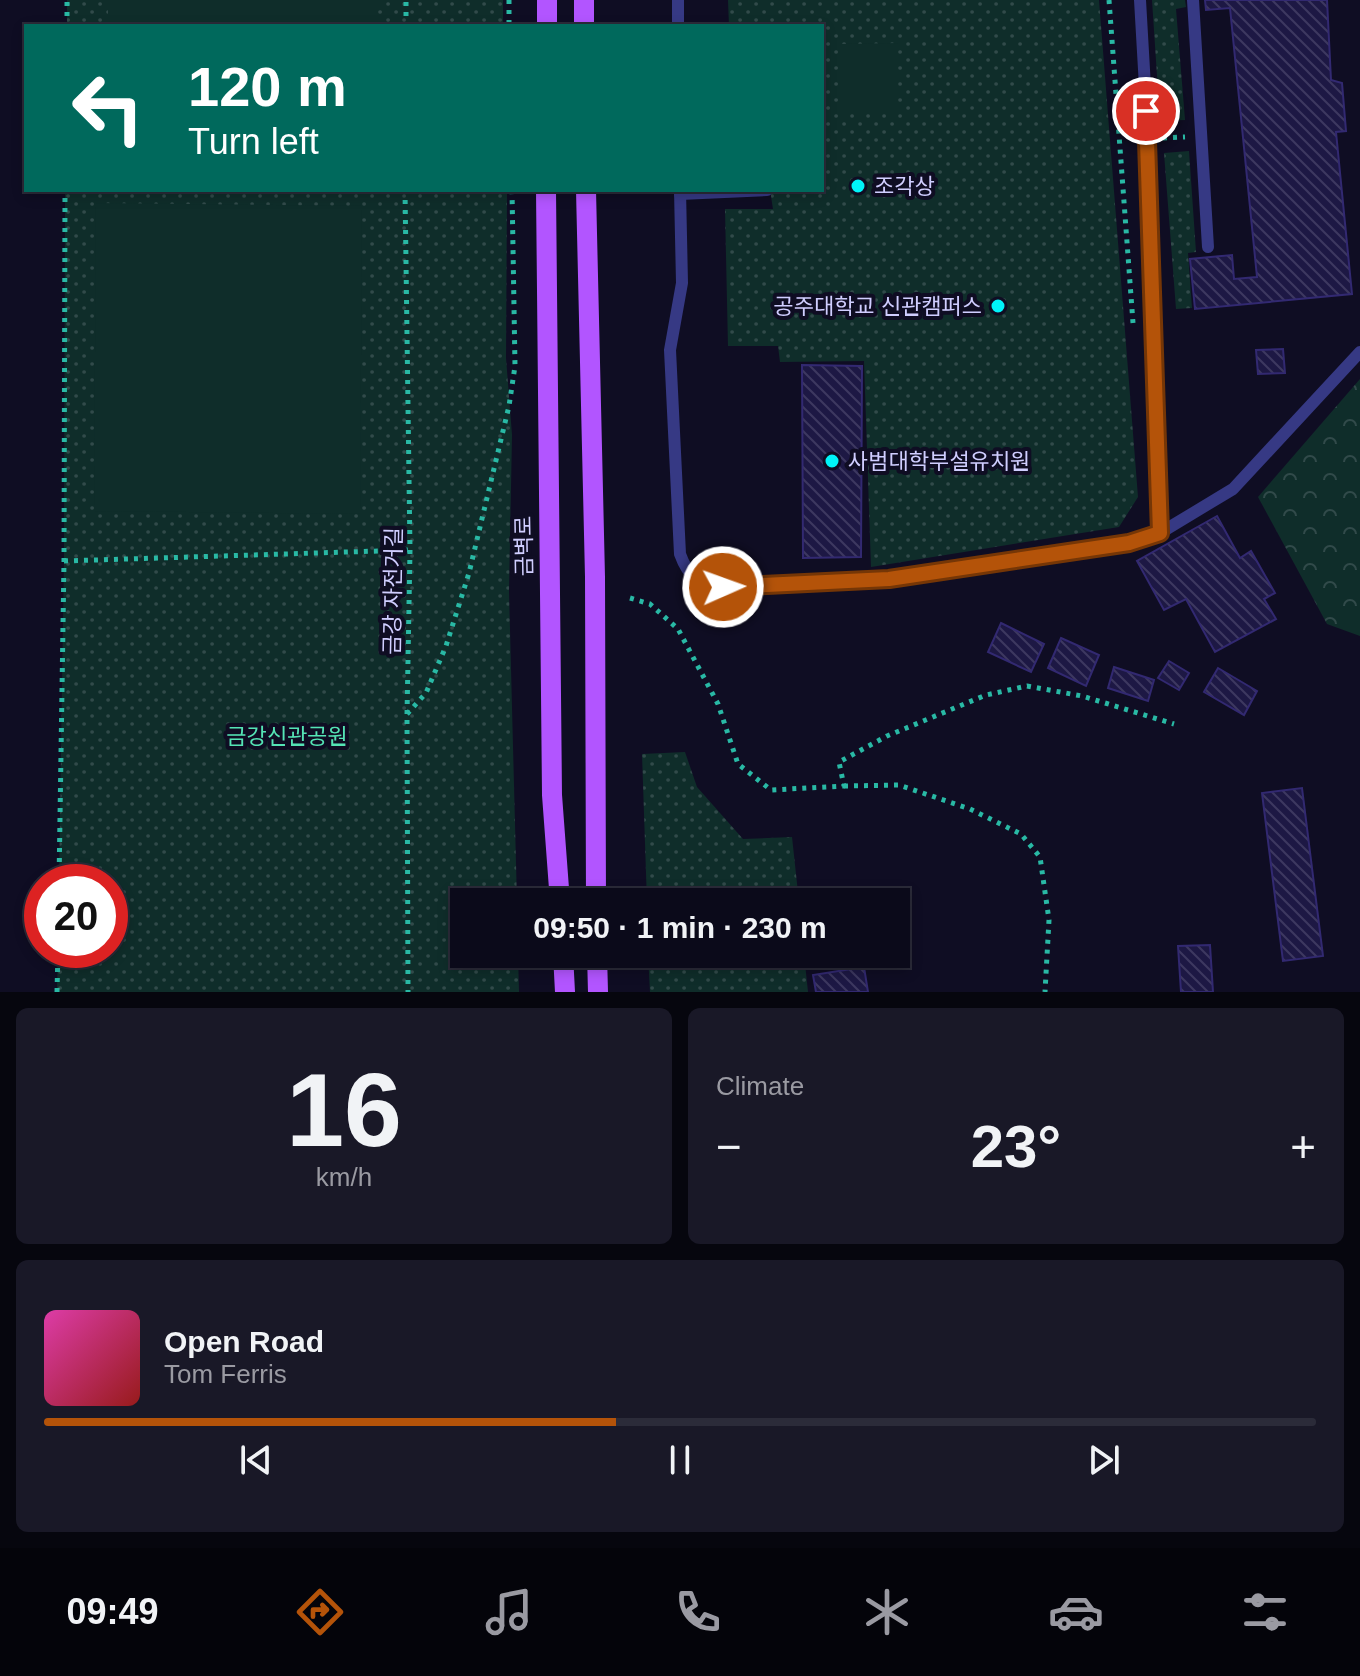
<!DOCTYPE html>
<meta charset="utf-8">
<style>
body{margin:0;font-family:Arial,"Noto Sans KR",sans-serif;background:#191827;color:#f1f3f6;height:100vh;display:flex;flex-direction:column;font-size:30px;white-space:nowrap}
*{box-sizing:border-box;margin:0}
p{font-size:26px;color:#9a9aa2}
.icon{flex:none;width:44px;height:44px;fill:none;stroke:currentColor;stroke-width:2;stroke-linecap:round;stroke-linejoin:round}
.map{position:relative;height:992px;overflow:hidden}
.details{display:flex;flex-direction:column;gap:16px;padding:16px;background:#06060e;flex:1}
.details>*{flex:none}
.top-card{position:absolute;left:24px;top:24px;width:800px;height:168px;border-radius:0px;box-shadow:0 4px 12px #0003,0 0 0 2px #2b2b39;background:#00695c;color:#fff;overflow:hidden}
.speed{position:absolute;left:24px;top:864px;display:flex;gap:16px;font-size:40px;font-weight:700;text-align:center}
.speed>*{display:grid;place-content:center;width:104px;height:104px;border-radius:50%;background:#0b0a1a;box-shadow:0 4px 12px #0003,0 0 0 2px #2b2b39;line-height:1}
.speed .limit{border:12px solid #d22;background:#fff;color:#111}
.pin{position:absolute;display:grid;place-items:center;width:68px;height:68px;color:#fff;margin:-34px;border:4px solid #fff;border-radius:50%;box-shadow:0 2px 8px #0007}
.me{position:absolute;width:88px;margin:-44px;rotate:88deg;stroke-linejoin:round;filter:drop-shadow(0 0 6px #0008)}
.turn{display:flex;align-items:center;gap:28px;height:168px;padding:0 32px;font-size:36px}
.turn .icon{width:104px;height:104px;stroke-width:2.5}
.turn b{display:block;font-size:56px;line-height:68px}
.big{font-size:60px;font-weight:700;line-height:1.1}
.details .card{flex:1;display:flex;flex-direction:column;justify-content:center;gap:12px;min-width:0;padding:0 28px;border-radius:12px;background:#191827}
.details .dial{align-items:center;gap:0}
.dial b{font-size:104px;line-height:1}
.song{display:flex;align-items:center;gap:24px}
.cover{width:96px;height:96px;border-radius:12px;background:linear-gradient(135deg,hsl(320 70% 55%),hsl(0 70% 35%))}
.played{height:8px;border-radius:4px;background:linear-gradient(90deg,#b45309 45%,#2b2b39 45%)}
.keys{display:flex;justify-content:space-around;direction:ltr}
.heat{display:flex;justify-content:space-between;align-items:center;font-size:44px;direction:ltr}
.details .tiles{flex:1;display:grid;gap:16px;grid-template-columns:1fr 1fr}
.card:last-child{grid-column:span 2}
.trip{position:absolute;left:450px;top:888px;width:460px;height:80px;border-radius:0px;background:#0b0a1a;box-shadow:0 4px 12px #0003,0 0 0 2px #2b2b39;font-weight:700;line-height:80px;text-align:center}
.tabs{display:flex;height:128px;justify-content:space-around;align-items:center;background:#04040a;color:#9a9aa2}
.tabs .icon{width:56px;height:56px}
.tabs .current{color:#b45309}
.tabs b{font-size:36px;color:#f1f3f6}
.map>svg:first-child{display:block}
</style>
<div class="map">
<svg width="1360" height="992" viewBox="0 0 1360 992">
<defs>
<pattern id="forest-crowns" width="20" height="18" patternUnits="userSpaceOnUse" patternTransform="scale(2)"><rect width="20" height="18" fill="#0f2d2a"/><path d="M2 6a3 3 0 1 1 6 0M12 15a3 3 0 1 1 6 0" fill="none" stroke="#314a4a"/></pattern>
<pattern id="park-dots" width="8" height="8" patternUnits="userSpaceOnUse" patternTransform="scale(2)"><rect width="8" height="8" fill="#0f2d2a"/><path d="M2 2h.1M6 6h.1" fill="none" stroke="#314a4a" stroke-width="1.8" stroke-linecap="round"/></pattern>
<pattern id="building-back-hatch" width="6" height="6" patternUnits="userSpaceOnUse" patternTransform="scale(2)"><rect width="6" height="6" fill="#1d1844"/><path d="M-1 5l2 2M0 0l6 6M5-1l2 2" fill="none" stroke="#3d3860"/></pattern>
</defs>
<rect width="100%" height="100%" fill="#0f0d23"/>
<!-- forest -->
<polygon fill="url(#forest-crowns)" points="1360,379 1360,636 1327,624 1258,497"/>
<!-- park -->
<g fill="url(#park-dots)">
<rect x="67" y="0" width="436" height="26"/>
<polygon points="728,0 1099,0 1138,497 1119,527 871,567 864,361 780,362 778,346 728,346 725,209 773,209 770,190 822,190 822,26 729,26"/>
<polygon points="1152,0 1185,0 1186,7 1176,9 1185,120 1160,121"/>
<polygon points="1189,151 1196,252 1188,253 1192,308 1176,309 1164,153"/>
<polygon points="65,190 507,190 506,358 512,435 509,591 517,902 464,902 464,954 518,954 519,992 57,992 58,950 110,950 110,882 59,882 64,561"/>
<polygon points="685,752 697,787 743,839 792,837 799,902 647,902 642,754"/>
<polygon points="648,954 804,954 808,992 650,992"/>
</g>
<!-- pitch -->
<g fill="#0f2d2a">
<rect x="108" y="0" width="270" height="26"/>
<polygon points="898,43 898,111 841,111 841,44"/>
<polygon points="96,203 362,206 360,514 94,511"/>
</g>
<!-- building -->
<g fill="url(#building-back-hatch)" stroke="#322971" stroke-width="2">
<polygon points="1205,0 1327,0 1331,80 1342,83 1346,131 1336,132 1352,294 1195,309 1190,259 1232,255 1234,279 1257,277 1230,8 1206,10"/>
<polygon points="1283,349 1285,373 1258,374 1256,350"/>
<polygon points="802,365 862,366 861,557 803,558"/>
<polygon points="1217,516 1240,558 1251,551 1275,593 1264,599 1276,619 1215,652 1186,599 1164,610 1137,561"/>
<polygon points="1001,623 1044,644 1031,672 988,652"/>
<polygon points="1061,638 1099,655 1086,686 1048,668"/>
<polygon points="1169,661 1189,673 1179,690 1158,678"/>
<polygon points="1114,667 1154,680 1148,701 1108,688"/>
<polygon points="1218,668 1257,691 1244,715 1204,692"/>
<polygon points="1302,788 1323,956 1283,961 1262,793"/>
<polygon points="1210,945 1213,992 1181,992 1178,946"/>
<polygon points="864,967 868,992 816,992 813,975"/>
</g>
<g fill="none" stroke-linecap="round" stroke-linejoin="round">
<!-- path -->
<g stroke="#29b9a5" stroke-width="5" stroke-dasharray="4 6" stroke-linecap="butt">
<polyline points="509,0 509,26"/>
<polyline points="1109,0 1133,323"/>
<polyline points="67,26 67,0"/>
<polyline points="406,26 406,0"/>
<polyline points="1163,138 1185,137"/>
<polyline points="405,190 410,550 407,715 408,992"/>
<polyline points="64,561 410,550"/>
<polyline points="630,598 650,604 678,629 718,704 738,764 771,790 844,786 839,762 887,736 986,695 1027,686 1082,696 1174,724"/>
<polyline points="407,714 426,693 446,646 469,573 509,406 515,366 512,190"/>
<polyline points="844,786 899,785 970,809 1021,834 1040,857 1049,920 1045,992"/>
<polyline points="59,882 64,561 65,190"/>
<polyline points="57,992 58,950"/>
</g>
<!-- service -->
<g stroke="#363984" stroke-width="12">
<polyline points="678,0 678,26"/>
<polyline points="1140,0 1148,139 1160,533"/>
<polyline points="1193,0 1208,247"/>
<path d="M680,190L682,283L670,350L680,554C689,579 698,582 723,587L889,579L1129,543L1160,533L1233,489L1360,352"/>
<polyline points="680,194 767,190"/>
</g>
<!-- primary -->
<g stroke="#b255ff" stroke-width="20">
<polyline points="584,0 584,26"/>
<polyline points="547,26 547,0"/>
<polyline points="546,190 552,795 560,902"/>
<polyline points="586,190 595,577 596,902"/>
<polyline points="563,954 565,992"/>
<polyline points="597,954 598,992"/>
</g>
</g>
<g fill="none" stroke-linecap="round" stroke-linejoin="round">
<defs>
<polyline id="route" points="723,587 889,579 1129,543 1160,533 1146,111"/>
</defs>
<!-- route casing -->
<use href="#route" stroke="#753606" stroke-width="20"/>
<!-- route -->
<use href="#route" stroke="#b45309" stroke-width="14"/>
</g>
<!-- markers -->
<g fill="#00f4f9" stroke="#0f0d23" stroke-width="3">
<circle cx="858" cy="186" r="8"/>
<circle cx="998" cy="306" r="8"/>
<circle cx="832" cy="461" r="8"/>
</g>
<g text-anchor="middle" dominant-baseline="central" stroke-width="8" stroke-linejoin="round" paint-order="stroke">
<!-- poi labels -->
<g font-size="22" fill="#d0ceff" stroke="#0f0d23" text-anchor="start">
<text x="874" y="186">조각상</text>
<text x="982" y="306" text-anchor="end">공주대학교 신관캠퍼스</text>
<text x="848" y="461">사범대학부설유치원</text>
</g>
<!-- street labels -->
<g font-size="22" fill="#d0ceff" stroke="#0f0d23">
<text transform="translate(524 546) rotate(-91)">금벽로</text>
<text transform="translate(393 591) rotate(-89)">금강 자전거길</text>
</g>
<!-- park labels -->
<g font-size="22" fill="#55e4b5" stroke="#0f0d23">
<text x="287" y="736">금강신관공원</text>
</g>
</g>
</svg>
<div class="speed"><div class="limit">20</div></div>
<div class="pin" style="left:1146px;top:111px;background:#d93025"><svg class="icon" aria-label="arrive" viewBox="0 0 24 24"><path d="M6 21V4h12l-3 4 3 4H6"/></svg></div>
<svg class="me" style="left:723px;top:587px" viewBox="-20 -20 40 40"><circle r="17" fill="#b45309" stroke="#fff" stroke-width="3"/><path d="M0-11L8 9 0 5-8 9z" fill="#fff"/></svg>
<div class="trip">09:50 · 1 min · 230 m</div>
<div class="top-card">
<div class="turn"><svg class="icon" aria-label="left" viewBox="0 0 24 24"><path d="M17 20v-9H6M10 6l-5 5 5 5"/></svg><div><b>120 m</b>Turn left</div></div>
</div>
</div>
<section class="details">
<div class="tiles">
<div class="card dial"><b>16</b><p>km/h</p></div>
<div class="card"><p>Climate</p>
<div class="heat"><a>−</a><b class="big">23°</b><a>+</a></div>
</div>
<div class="card">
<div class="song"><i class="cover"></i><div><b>Open Road</b><p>Tom Ferris</p></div></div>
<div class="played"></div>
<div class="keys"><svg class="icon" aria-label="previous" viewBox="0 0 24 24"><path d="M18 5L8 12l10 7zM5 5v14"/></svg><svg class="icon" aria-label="pause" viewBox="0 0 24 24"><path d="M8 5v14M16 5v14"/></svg><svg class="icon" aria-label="next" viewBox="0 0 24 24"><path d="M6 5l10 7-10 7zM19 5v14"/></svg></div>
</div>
</div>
</section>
<nav class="tabs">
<b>09:49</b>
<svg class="icon current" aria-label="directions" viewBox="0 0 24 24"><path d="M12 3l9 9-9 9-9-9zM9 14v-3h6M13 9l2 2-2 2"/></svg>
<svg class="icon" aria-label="music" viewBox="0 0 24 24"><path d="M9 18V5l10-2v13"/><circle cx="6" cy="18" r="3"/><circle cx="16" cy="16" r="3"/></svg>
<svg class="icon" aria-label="phone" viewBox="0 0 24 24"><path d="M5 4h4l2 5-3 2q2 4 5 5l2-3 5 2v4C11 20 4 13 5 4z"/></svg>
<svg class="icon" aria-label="climate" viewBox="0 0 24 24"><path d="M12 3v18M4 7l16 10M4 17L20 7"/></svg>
<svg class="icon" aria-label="car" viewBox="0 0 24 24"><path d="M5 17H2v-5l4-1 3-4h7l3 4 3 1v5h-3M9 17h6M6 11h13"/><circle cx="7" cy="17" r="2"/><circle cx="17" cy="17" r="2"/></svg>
<svg class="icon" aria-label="filters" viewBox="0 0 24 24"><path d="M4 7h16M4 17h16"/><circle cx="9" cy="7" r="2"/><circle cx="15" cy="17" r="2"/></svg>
</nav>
